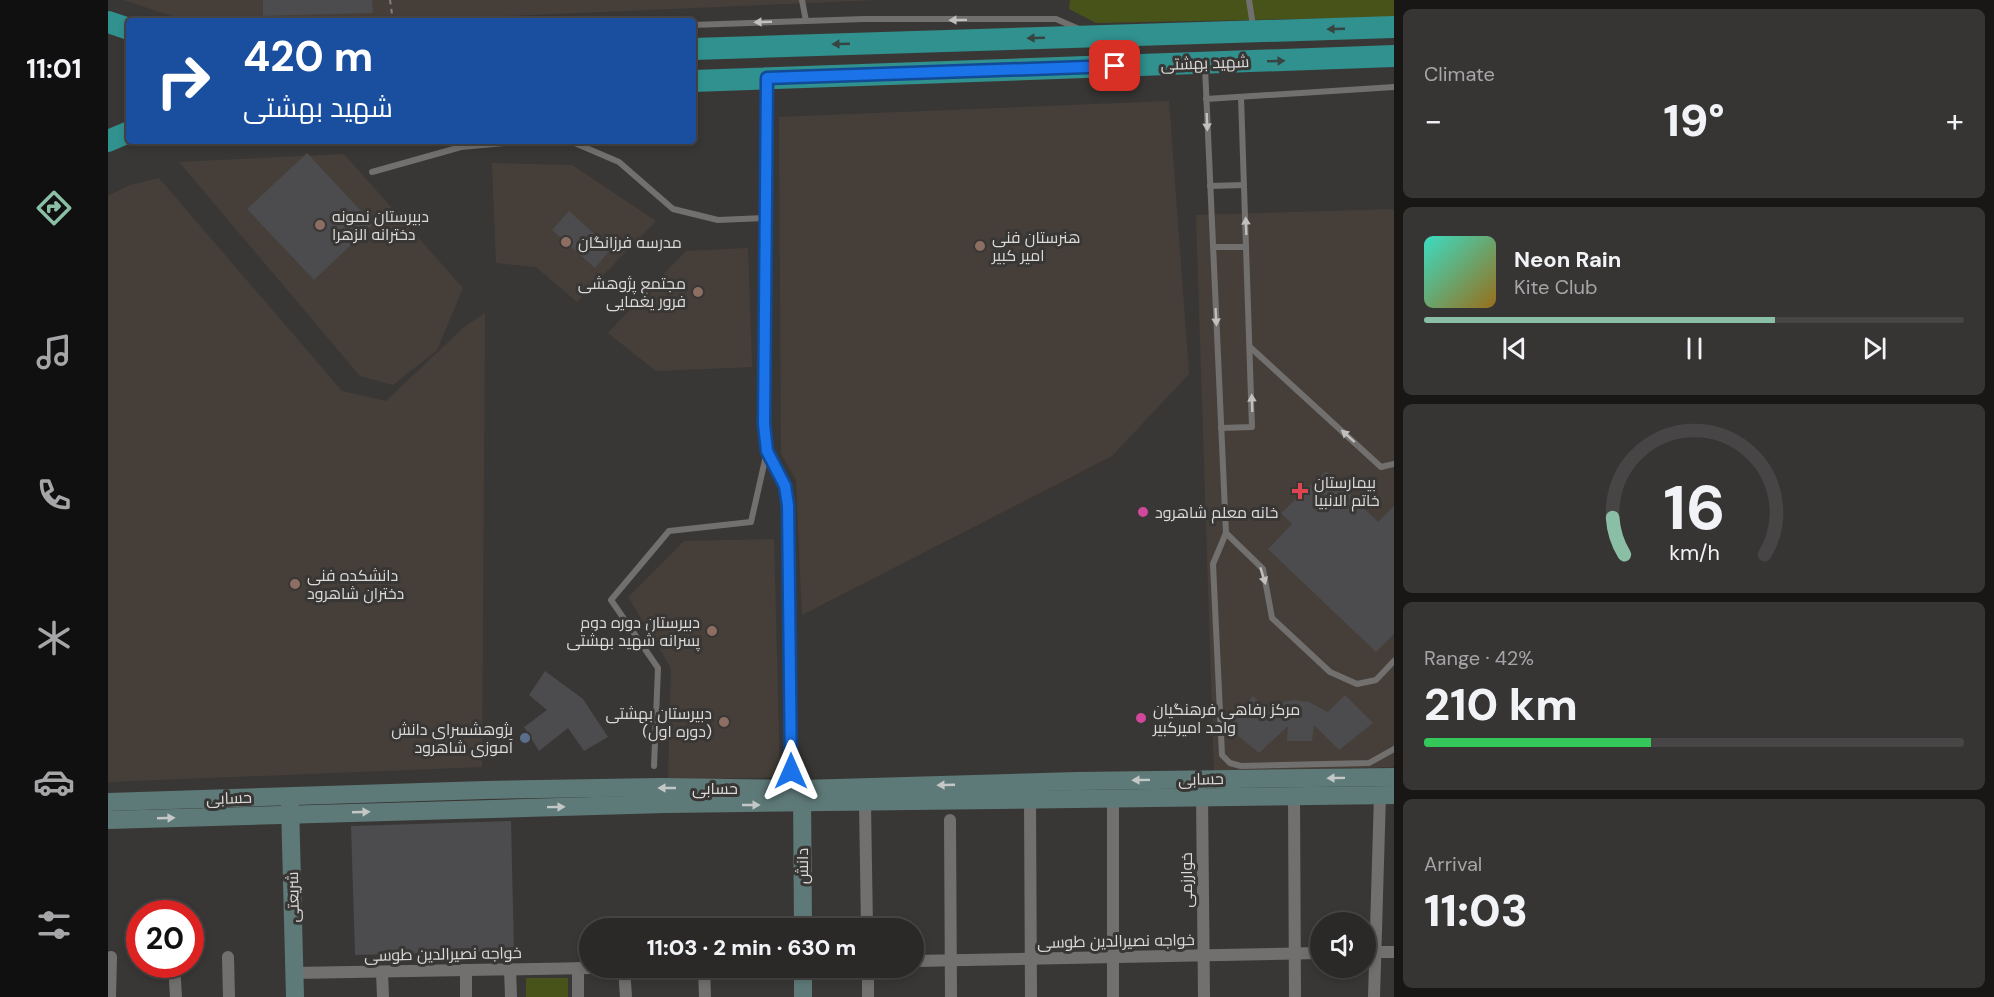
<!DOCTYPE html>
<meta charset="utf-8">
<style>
body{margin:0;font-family:"DM Sans",Cairo,sans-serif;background:#373534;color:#f1f3f6;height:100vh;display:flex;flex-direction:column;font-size:22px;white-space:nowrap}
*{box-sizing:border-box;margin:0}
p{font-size:20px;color:#a6a6a8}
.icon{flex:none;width:33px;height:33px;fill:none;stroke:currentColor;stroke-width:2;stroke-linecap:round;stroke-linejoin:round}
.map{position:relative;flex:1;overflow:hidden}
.sheet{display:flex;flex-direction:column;gap:9px;padding:9px;background:#181716;width:600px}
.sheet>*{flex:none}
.top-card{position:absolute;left:18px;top:18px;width:570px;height:126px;border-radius:6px;box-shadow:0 3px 9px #0003,0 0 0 2px #474545;background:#1a4fa0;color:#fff;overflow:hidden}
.fabs{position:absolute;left:1202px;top:912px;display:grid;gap:12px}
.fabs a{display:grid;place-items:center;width:66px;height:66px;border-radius:50%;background:#2b2928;box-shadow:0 3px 9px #0003,0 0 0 2px #474545;font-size:30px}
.speed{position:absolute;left:18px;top:900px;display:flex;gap:12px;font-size:30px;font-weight:700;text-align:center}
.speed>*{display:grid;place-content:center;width:78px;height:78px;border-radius:50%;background:#2b2928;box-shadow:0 3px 9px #0003,0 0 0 2px #474545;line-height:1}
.speed .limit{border:9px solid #d22;background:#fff;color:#111}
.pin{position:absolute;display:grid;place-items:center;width:51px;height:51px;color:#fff;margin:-26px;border-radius:12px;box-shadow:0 3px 9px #0006}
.me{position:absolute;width:66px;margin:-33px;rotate:0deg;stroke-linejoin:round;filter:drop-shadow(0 0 4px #0008)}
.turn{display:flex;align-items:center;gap:21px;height:126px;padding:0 18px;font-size:27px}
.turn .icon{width:78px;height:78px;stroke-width:2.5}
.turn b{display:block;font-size:42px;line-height:51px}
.big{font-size:45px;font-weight:800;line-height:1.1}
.sheet .card{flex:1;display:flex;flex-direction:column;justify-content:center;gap:9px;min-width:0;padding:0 21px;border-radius:9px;background:#373534}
.sheet .dial{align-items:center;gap:0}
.dial svg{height:156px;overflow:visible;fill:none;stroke:#474545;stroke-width:7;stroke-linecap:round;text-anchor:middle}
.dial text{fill:#f1f3f6;stroke:none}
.song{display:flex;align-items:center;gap:18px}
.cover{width:72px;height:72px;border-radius:9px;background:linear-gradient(135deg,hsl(170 70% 55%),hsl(40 70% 35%))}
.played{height:6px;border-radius:3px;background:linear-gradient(90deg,#8abfa5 65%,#474545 65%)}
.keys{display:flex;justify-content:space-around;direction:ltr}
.heat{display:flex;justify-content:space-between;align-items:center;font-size:33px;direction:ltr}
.charge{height:9px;border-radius:4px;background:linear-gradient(90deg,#34c759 42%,#474545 0)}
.trip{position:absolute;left:471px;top:918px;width:345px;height:60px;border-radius:30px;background:#2b2928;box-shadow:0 3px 9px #0003,0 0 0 2px #474545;font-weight:800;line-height:60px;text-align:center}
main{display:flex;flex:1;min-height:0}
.dock{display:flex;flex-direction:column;width:108px;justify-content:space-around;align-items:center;background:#111010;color:#a6a6a8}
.dock .icon{width:42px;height:42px}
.dock .on{color:#8abfa5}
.dock b{font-size:27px;color:#f1f3f6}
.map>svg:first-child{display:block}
</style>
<main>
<nav class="dock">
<b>11:01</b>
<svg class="icon on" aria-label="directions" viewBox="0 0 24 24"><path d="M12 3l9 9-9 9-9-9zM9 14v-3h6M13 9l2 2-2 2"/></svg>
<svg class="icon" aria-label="music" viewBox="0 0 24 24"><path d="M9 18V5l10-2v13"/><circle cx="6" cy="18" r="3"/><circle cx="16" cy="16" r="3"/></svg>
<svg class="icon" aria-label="phone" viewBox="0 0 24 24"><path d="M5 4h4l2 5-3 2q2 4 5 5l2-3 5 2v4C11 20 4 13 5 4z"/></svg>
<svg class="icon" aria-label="climate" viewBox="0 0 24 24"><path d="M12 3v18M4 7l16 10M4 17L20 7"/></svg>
<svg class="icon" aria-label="car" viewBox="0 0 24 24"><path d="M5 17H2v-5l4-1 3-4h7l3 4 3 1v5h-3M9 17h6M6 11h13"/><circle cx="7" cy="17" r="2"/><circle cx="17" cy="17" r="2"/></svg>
<svg class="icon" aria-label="filters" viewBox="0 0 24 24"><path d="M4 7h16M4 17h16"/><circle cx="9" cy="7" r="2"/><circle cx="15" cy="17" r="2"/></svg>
</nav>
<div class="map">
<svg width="1286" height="997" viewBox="0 0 1286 997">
<rect width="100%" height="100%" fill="#393735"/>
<!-- built -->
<g fill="#463f39">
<polygon points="16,0 770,0 284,21 78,21"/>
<polygon points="1061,101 1081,374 1004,456 694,615 688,480 673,454 671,117"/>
<polygon points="236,154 355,288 329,350 285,385 252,376 71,162"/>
<polygon points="384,163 464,165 548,221 469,302 428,267 388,263"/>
<polygon points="51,178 234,391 278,401 356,327 377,313 374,767 0,782 0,196 22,185"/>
<polygon points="1286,209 1286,767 1106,772 1088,215"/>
<polygon points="640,248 644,367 548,371 500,333 578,251"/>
<polygon points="666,539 672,777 560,780 563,668 520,597 576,541"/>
</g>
<!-- green -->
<g fill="#485319">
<polygon points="962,0 1286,0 1286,17 988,23 961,9"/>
<rect x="418" y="978" width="42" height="19"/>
</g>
<!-- building -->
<g fill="#4c4b4d">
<polygon points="155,0 264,0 265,13 155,16"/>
<polygon points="199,153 265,224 206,280 139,209"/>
<polygon points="461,211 503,249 487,268 444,230"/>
<polygon points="1218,471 1270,522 1286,506 1286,634 1268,652 1160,549 1184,524 1173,513"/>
<polygon points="437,671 475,699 500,737 476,751 460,728 431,751 416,727 439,710 421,695"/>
<polygon points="1237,695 1265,723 1231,750 1206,725 1204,741 1179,741 1180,726 1151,753 1118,726 1145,696 1161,712 1170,703 1186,700 1201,702 1220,712"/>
<polygon points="403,821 406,951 247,955 243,826"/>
</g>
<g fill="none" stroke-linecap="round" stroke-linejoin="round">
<!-- path -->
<polyline stroke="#82807e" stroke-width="2" stroke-dasharray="4.5 4.5" stroke-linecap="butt" points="282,0 285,21"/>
<!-- lane -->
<g stroke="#72706e" stroke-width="6">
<polyline points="694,0 698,21"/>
<polyline points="1141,0 1145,26"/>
<polyline points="585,25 756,19 948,19 971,29"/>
<polyline points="1097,67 1118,533 1105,564 1114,755 1122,763 1133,766 1261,763 1286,749"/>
<polyline points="659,82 656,424 659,451 677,486 680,505 683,771"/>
<polyline points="1098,99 1286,87"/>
<polyline points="462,141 511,162 565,209 610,220 656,218"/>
<polyline points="264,172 353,147 418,141"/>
<polyline points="1102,186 1136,185"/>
<polyline points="1105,247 1138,247"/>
<polyline points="1142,347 1273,467 1286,464"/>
<polyline points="1113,428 1144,427 1133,97"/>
<polyline points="1118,533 1155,569 1164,618 1222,672 1249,684 1268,680 1286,661"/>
<polyline points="546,766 550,668 503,600 561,531 643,522 659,451"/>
</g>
<!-- street -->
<g stroke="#72706e" stroke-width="12">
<polyline points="1094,793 1096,997"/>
<polyline points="1186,796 1187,997"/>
<polyline points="922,801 923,997"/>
<polyline points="1005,801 1005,997"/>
<polyline points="757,803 759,928"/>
<polyline points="842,820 843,997"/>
<polyline points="1257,952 1286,952"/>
<polyline points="120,957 121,997"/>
<polyline points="806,961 1212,953"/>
<polyline points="66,964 68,997"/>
<polyline points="516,968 518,997"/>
<polyline points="596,968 597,997"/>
<polyline points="760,968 760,997"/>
<polyline points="402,969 403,997"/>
<polyline points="358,970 358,997"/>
<polyline points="274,972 275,997"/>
<polyline points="186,973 483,968"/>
<polyline points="2,997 3,957"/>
<polyline points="470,997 470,968"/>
<polyline points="1266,997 1272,795"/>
</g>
<!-- secondary -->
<g stroke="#5e7a78" stroke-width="18">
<polyline points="694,792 695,928"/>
<polyline points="0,802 377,790 552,787 694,789 969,781 1286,777"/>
<polyline points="182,804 187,997"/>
<polyline points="0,820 557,804 1286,795"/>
<polyline points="695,968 695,997"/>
</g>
<!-- highway -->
<g stroke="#30918e" stroke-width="22">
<polyline points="0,22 21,29"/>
<polyline points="585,49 1286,27"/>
<polyline points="585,81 1286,56"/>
<polyline points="0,141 21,132"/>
</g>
</g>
<!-- one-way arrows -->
<defs><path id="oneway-solid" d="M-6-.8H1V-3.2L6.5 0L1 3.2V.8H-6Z" transform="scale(1.5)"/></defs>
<g fill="#c2c0be">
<use href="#oneway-solid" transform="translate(850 20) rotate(179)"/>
<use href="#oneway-solid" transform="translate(655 22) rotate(178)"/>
<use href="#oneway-solid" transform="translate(1099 122) rotate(88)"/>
<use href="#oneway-solid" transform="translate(1138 226) rotate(-92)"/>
<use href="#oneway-solid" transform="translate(1108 317) rotate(87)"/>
<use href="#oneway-solid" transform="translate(1144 403) rotate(-92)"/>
<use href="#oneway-solid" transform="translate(1240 436) rotate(-138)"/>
<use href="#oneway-solid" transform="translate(1155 576) rotate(73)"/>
</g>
<g fill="#384442">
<use href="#oneway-solid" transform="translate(1228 29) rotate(178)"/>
<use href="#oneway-solid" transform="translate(928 38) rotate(178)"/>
<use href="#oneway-solid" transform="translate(733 44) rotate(178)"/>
<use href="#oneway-solid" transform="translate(1168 61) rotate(-2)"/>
</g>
<g fill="#c3c7c6">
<use href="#oneway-solid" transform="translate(1228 778) rotate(179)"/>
<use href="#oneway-solid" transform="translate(1033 780) rotate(179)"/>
<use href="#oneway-solid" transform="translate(838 785) rotate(178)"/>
<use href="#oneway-solid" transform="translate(559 788) rotate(-180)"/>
<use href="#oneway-solid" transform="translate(643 805)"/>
<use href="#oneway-solid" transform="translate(448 807) rotate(-1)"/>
<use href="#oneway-solid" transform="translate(253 812) rotate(-2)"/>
<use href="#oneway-solid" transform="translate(58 818) rotate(-2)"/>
</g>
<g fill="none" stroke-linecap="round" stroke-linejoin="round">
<defs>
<polyline id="route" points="683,771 680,505 677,486 659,451 656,424 659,78 1007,66"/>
</defs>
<!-- route casing -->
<use href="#route" stroke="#114b97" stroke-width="15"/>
<!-- route -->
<use href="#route" stroke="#1a73e8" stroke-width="10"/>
</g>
<!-- markers -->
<g fill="#8d6e63" stroke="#393735" stroke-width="2">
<circle cx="212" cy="225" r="6"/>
<circle cx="458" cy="242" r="6"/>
<circle cx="872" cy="246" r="6"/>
<circle cx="590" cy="292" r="6"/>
<circle cx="187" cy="584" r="6"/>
<circle cx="604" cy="631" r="6"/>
<circle cx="616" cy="722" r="6"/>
</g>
<path fill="#e0444e" stroke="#393735" stroke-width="2" d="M1189 482h6v6h6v6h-6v6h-6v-6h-6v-6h6z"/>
<g fill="#d1479c" stroke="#393735" stroke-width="2">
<circle cx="1035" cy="512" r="6"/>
<circle cx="1033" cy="718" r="6"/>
</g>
<circle fill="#5c6f8a" stroke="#393735" stroke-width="2" cx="417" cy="738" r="6"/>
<g text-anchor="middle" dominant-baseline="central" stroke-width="6" stroke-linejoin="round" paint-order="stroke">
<!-- street labels -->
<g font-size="16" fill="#dcdad9" stroke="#393735">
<text transform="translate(1097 63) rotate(-2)">شهید بهشتی</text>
<text transform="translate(1093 779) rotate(-1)">حسابی</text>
<text x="607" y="788">حسابی</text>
<text transform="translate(121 798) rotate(-2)">حسابی</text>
<text transform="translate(694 866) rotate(-90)">دانش</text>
<text transform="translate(1078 880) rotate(-90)">خوارزمی</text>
<text transform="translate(185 897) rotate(-91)">شریعتی</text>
<text transform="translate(1008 941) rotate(-1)">خواجه نصیرالدین طوسی</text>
<text transform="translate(335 954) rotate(-1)">خواجه نصیرالدین طوسی</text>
</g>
<!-- poi labels -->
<g font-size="16" fill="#dcdad9" stroke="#393735" text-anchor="start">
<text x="224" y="216">دبیرستان نمونه<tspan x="224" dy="18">دخترانه الزهرا</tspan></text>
<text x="884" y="237">هنرستان فنی<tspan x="884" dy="18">امیر کبیر</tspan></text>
<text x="470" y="242">مدرسه فرزانگان</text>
<text x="578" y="283" text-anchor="end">مجتمع پژوهشی<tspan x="578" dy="18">فرور یغمایی</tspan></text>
<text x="1206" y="482">بیمارستان<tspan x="1206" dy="18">خاتم الانبیا</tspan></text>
<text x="1047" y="512">خانه معلم شاهرود</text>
<text x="199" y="575">دانشکده فنی<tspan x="199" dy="18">دختران شاهرود</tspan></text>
<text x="592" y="622" text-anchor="end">دبیرستان دوره دوم<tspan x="592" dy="18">پسرانه شهید بهشتی</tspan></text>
<text x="1045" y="709">مرکز رفاهی فرهنگیان<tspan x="1045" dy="18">واحد امیرکبیر</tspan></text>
<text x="604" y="713" text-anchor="end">دبیرستان بهشتی<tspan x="604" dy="18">(دوره اول)</tspan></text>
<text x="405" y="729" text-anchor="end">پژوهشسرای دانش<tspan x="405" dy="18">آموزی شاهرود</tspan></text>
</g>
</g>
</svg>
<div class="fabs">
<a><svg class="icon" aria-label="sound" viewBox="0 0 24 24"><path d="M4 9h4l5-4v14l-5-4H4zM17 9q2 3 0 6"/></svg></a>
</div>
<div class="speed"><div class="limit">20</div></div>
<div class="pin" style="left:1007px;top:66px;background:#d93025"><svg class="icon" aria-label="arrive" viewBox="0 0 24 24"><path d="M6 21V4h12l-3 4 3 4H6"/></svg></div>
<svg class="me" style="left:683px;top:771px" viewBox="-20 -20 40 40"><path d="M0-17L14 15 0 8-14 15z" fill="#1a73e8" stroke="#fff" stroke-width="4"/></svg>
<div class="trip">11:03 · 2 min · 630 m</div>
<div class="top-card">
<div class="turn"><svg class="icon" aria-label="right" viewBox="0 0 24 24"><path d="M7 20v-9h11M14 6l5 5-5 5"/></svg><div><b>420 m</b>شهید بهشتی</div></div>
</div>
</div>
<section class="sheet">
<div class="card"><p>Climate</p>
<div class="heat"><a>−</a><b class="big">19°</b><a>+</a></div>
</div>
<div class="card">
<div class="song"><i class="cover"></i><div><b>Neon Rain</b><p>Kite Club</p></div></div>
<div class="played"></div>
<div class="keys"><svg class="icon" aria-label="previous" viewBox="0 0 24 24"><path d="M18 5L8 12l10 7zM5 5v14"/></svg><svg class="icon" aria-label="pause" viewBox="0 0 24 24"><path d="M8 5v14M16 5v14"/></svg><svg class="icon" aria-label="next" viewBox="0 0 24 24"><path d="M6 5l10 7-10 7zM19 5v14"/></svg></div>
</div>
<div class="card dial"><svg viewBox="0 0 100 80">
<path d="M14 69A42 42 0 1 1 86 69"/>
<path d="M14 69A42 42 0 0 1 8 50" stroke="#8abfa5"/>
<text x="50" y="56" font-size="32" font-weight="700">16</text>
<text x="50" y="72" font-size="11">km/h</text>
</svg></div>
<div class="card"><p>Range · 42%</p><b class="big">210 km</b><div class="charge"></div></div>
<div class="card"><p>Arrival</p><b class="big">11:03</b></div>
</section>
</main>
